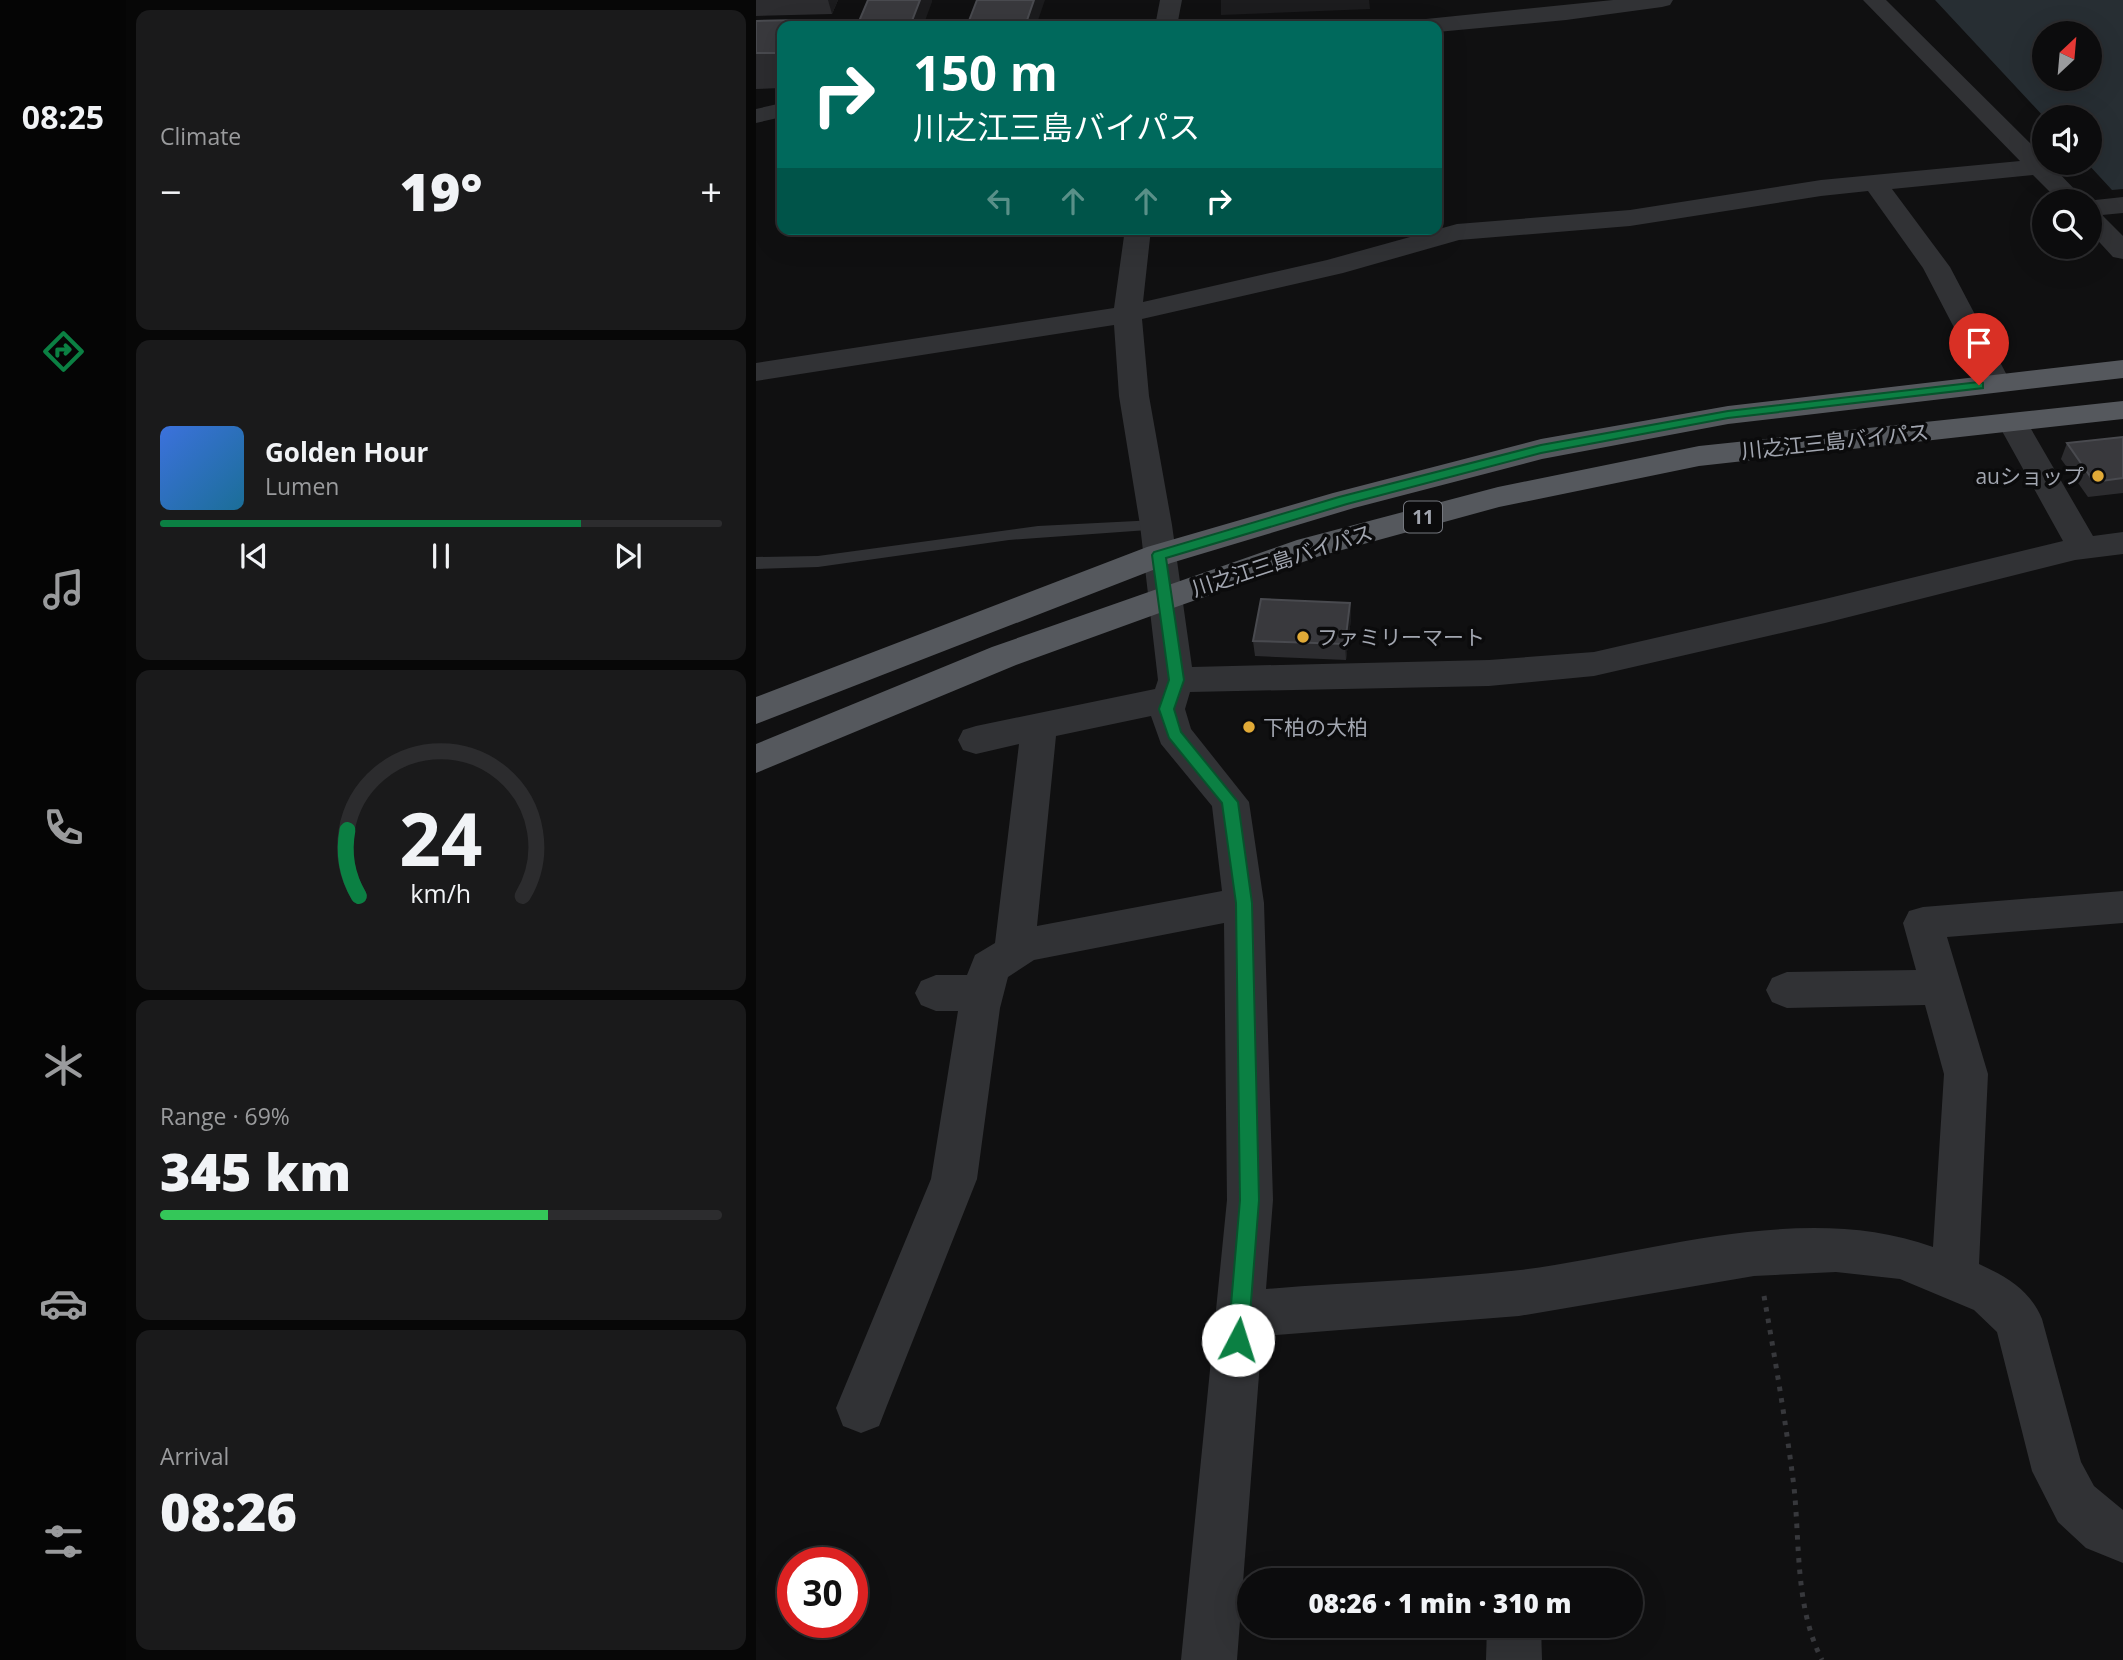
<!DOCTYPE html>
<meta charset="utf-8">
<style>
body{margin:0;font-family:"Open Sans","Noto Sans JP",sans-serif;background:#1a1a1b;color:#f1f3f6;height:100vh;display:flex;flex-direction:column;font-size:26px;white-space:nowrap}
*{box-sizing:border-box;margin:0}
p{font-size:23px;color:#9a9b9d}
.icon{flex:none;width:38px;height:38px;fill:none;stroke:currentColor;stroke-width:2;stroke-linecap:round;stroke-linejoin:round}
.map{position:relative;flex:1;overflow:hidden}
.panel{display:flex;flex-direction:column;gap:10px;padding:10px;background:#070707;width:630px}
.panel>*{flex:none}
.guide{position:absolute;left:21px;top:21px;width:665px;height:214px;border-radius:14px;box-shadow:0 7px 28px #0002,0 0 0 2px #2c2c2e;background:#00695c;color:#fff;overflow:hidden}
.needle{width:46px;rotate:26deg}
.controls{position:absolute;left:1276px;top:21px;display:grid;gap:14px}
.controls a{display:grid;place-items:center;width:70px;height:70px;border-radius:50%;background:#0c0c0d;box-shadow:0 7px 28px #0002,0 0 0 2px #2c2c2e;font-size:35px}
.speed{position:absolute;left:21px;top:1547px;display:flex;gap:14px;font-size:35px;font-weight:700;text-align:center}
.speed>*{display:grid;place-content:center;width:91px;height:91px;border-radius:50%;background:#0c0c0d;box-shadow:0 7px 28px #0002,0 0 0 2px #2c2c2e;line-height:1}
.speed .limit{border:10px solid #d22;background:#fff;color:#111}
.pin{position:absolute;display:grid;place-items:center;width:60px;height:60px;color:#fff;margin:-72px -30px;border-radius:50% 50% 50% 0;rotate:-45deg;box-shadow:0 0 7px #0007}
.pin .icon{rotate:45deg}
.me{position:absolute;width:77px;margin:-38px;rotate:5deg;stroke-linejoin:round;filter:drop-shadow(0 0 5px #0008)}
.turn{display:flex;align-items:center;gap:24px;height:147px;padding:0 21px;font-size:32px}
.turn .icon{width:91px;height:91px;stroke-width:2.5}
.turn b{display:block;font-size:49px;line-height:60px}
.lanes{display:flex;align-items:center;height:66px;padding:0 21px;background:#0003;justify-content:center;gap:35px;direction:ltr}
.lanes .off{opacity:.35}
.big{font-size:52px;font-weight:800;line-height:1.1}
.panel .tile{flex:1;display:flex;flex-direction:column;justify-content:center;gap:10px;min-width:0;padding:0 24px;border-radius:14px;background:#1a1a1b}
.panel .dial{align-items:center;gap:0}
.dial svg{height:182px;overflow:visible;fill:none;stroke:#2c2c2e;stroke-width:7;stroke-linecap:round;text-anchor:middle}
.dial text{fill:#f1f3f6;stroke:none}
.song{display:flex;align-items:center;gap:21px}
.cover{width:84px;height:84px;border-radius:10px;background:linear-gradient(135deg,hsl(220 70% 55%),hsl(200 70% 35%))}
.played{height:7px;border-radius:4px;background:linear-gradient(90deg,#0b8043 75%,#2c2c2e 75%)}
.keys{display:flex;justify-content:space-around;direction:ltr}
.heat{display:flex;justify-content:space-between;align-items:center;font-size:38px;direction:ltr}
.charge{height:10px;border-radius:5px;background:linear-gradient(90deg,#34c759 69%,#2c2c2e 0)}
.trip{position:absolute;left:481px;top:1568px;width:406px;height:70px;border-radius:35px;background:#0c0c0d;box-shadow:0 7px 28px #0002,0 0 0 2px #2c2c2e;font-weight:800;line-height:70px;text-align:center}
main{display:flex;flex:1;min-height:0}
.tabs{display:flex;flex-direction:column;width:126px;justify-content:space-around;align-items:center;background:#050505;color:#9a9b9d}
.tabs .icon{width:49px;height:49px}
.tabs .selected{color:#0b8043}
.tabs b{font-size:32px;color:#f1f3f6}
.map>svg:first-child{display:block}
</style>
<main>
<nav class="tabs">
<b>08:25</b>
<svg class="icon selected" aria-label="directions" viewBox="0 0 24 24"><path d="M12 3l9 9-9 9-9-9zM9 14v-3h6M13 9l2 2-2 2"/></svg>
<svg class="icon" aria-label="music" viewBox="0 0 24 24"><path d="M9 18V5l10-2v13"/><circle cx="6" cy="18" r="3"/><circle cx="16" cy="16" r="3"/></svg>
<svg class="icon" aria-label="phone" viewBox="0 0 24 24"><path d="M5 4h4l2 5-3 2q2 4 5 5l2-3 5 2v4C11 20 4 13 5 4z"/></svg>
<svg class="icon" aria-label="climate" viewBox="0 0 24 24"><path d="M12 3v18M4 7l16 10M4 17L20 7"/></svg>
<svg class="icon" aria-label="car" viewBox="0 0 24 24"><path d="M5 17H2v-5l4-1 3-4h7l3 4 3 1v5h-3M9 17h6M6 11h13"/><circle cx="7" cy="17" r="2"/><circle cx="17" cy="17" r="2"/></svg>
<svg class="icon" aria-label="filters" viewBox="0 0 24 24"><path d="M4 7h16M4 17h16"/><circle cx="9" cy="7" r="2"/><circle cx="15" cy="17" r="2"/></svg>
</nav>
<section class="panel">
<div class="tile"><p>Climate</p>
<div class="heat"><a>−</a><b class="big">19°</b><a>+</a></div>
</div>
<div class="tile">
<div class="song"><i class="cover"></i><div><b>Golden Hour</b><p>Lumen</p></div></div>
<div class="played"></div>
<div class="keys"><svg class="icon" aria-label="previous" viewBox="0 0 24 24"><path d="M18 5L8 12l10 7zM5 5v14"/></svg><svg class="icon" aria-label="pause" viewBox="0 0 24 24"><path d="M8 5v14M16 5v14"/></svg><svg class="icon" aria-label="next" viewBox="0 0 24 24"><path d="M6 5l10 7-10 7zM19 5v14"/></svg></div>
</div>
<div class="tile dial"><svg viewBox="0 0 100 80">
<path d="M14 69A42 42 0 1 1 86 69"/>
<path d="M14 69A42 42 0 0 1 9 40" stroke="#0b8043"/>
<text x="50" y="56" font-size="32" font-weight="700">24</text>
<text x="50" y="72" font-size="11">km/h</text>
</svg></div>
<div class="tile"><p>Range · 69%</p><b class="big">345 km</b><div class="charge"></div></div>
<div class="tile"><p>Arrival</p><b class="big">08:26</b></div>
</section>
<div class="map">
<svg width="1367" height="1660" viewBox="0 0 1367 1660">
<rect width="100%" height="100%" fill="#101011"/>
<!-- built -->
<polygon fill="#1c1c1e" points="465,0 613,0 614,9 465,15"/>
<!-- water -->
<path fill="#272e33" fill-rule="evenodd" d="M1179,0H1367V189L1356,190L1331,163H1334V117H1288ZM1288,33H1334V79H1288Z"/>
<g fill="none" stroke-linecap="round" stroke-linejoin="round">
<!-- path -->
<path stroke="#37383c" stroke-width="5" stroke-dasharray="4.5 7" stroke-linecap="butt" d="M1008,1296C1019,1359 1030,1423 1038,1487C1044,1545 1039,1607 1066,1660"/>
<!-- service -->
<polygon fill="#313235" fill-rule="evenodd" points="400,520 408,525 406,529 253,540 62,567 0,569 0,557 62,556 282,526"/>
<!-- minor -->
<g fill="#313235" fill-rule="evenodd">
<polygon points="404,0 426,0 421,26 399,26"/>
<polygon points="857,0 917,0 914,5 906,7 810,20 681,32 681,26 659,26 662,21 670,19"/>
<path d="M1107,0H1130L1288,157V163H1293L1330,201L1367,197V213L1346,215L1367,236V259L1357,257L1334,232V201H1303L1277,175L1136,189L1194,267L1255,383L1250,389L1240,392L1230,389L1167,268L1112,191L1065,196L874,226L703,240L587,273L386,319L393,396L416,525L436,667L733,660L838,652L1069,599L1307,541L1241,422L1245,415L1256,413L1267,415L1271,422L1337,536L1367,532V554L1319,560L1069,623L838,676L733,686L434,692L429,709L435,729L493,802L508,903L517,1200L510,1289C594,1282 680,1280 764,1270C896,1253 1047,1200 1177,1247L1188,1074L1169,1005L1031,1008L1016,1002L1010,990L1016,978L1031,972L1160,970L1147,923L1153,911L1167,907L1367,891V923L1191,937L1232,1074L1223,1264C1251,1277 1274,1290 1286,1319L1325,1462L1338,1486L1367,1510V1563L1330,1548L1302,1522L1276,1471L1241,1332L1218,1310L1144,1279L1080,1272L998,1276L763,1316L506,1336L481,1660H425L471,1200L468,923L278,960L252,977L244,1008L221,1179L130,1408L123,1426L105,1433L87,1426L80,1408L175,1179L202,1011H180L165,1005L159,993L165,981L180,975H211L219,955L239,943L263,744L220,754L207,750L202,740L207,730L220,726L399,689L402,680L384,525L363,396L358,325L0,381V363L358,308L369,229H395L387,302L571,260L701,224L874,210L1065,180L1264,161ZM395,716L405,744L456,806L466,891L281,926L300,736Z"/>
<polygon points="26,103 26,117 0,123 0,109"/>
<polygon points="731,1626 785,1626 786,1660 730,1660"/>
</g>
<!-- trunk -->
<g fill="#55585d" fill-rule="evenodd">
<polygon points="1367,360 1367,378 972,424 786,459 598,508 415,563 0,724 0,697 391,547 577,493 785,439 972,406"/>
<polygon points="1367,401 1367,419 943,466 743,507 564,556 420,607 260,665 0,773 0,744 236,647 541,540 742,487 943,446"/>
</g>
</g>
<!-- wall -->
<g fill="#2c2c2f">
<polygon points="0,0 82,0 76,14 0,16"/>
<polygon points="0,21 26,26 26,88 0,89"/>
<polygon points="1367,437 1367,493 1332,497 1305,459 1311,443"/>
<polygon points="594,603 595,618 590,660 499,656 497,641"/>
</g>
<!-- shaded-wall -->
<g fill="#1b1b1d">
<polygon points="72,0 82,0 76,14"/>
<polygon points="164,0 176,0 176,2 167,26 154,26"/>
<polygon points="278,0 289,0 280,26 269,26"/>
<polygon points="594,603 595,618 590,660 589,644"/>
</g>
<!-- building -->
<g fill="#39393d" stroke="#494a4f" stroke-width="2">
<polygon points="112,0 164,0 154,26 101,26"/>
<polygon points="221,0 278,0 269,26 211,26"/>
<polygon points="42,20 39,26 26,26 26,53 0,53 0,21"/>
<polygon points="1367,437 1367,478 1338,482 1311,443"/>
<polygon points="505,599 594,603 589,644 497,641"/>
</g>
<!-- route -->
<polygon fill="#0b8043" stroke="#07532c" stroke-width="2" points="1223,382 1227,383 1227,388 972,418 785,453 591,504 410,558 428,680 418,709 425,732 482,802 496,903 503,1200 492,1340 489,1348 482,1350 474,1348 472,1340 484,1200 480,903 466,803 413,738 403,709 413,680 396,555 398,552 583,497 785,445 972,411"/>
<!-- markers -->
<g fill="#e1aa37" stroke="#0b0b0c" stroke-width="2.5">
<circle cx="1342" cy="476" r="7"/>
<circle cx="547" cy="637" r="7"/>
<circle cx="493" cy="727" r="7"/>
</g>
<g text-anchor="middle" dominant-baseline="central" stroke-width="7" stroke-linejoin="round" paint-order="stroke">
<!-- shield labels -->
<rect fill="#0b0b0c" stroke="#75787f" stroke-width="2" x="648" y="501.5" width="38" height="31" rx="5"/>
<g font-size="19" font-weight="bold" fill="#a2a6b0">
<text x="667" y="517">11</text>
</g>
<!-- street labels -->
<g font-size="21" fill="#a2a6b0" stroke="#0b0b0c">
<text transform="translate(1079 441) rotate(-6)">川之江三島バイパス</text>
<text transform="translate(526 560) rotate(-18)">川之江三島バイパス</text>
</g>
<!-- poi labels -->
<g font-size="21" fill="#a2a6b0" stroke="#0b0b0c" text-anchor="start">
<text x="1328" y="476" text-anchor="end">auショップ</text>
<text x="561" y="637">ファミリーマート</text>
<text x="507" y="727">下柏の大柏</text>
</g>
</g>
</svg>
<div class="controls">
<a><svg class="needle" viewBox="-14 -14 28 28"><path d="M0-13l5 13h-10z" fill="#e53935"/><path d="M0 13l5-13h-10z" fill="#9a9b9d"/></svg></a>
<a><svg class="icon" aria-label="sound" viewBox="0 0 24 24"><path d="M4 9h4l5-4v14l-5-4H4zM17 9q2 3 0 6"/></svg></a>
<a><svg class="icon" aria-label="search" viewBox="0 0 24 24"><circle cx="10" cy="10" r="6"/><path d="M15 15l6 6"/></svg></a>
</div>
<div class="speed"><div class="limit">30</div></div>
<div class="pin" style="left:1223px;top:385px;background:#d93025"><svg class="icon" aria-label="arrive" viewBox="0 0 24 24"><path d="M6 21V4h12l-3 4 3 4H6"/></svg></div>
<svg class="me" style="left:482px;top:1340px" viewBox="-20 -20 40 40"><circle r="19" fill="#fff"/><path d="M0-13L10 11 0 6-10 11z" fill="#0b8043"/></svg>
<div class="trip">08:26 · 1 min · 310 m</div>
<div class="guide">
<div class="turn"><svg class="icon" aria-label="right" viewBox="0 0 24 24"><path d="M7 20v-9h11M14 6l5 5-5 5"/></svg><div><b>150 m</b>川之江三島バイパス</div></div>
<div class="lanes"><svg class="icon off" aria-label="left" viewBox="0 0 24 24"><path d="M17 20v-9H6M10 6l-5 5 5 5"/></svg><svg class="icon off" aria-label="ahead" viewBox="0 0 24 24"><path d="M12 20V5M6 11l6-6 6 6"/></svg><svg class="icon off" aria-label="ahead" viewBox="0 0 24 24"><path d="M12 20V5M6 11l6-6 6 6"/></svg><svg class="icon" aria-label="right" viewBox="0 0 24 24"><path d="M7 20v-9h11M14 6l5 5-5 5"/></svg></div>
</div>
</div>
</main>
